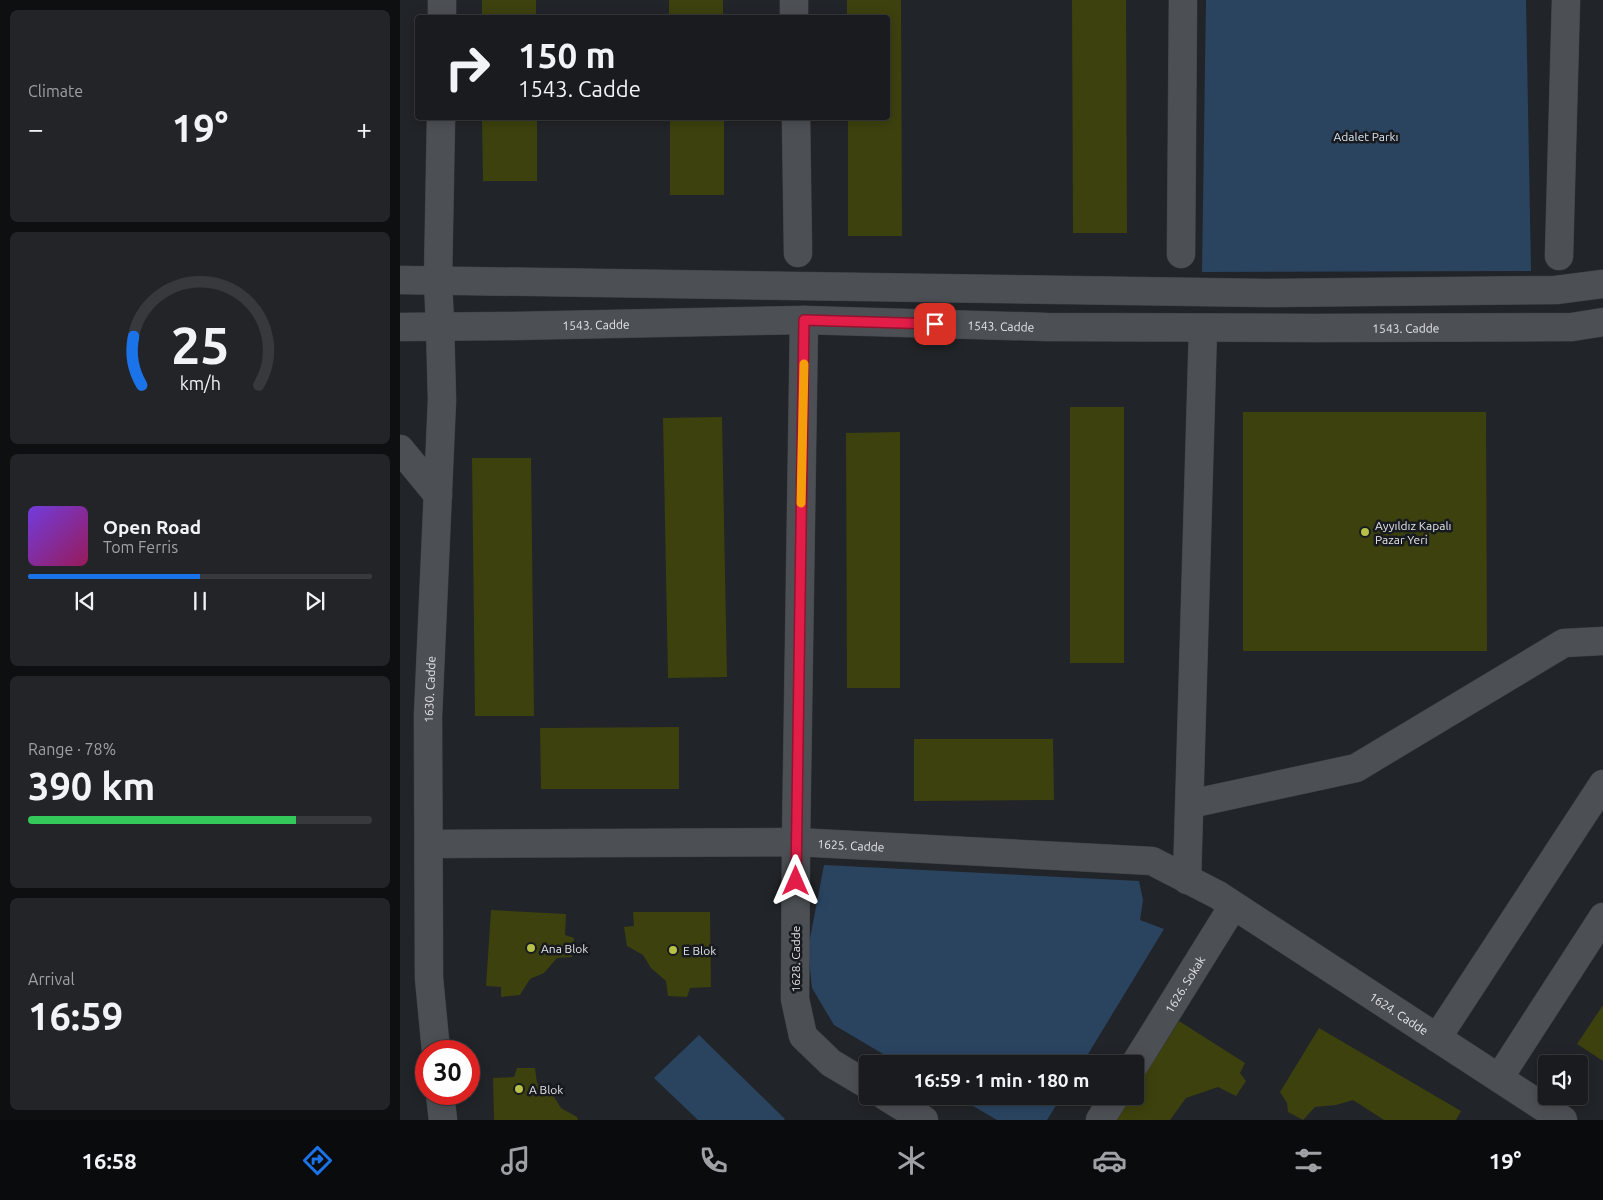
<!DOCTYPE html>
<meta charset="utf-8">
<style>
body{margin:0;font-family:Ubuntu,sans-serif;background:#222427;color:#f1f3f6;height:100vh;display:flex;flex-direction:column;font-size:19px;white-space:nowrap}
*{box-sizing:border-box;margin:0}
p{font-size:16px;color:#9fa1a4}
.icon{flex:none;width:28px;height:28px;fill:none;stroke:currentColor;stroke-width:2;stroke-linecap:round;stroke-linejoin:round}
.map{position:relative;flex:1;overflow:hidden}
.details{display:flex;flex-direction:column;gap:10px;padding:10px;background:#0e0f10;width:400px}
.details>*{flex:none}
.top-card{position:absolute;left:15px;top:15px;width:475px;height:105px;border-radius:5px;box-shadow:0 2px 12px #0003,0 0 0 1px #37393c;background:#191b1e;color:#f1f3f6;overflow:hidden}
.fabs{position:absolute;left:1138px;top:1055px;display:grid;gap:10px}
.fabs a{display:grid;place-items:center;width:50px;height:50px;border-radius:5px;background:#191b1e;box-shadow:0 2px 12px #0003,0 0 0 1px #37393c;font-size:25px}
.speed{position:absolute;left:15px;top:1040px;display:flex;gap:10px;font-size:25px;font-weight:700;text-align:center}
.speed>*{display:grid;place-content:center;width:65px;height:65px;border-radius:50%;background:#191b1e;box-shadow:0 2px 12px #0003,0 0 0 1px #37393c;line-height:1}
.speed .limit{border:8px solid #d22;background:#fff;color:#111}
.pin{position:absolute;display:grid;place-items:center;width:42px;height:42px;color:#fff;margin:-21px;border-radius:10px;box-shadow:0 2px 8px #0006}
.me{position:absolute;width:55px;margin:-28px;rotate:0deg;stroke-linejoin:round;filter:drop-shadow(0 0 4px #0008)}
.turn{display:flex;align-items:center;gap:18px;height:105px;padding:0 20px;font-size:22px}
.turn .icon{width:65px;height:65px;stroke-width:2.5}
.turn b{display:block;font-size:35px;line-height:42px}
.big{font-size:38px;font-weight:700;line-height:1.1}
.details .card{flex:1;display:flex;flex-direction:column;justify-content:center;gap:8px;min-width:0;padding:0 18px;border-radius:8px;background:#222427}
.details .dial{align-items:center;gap:0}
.dial svg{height:130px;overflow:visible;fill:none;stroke:#37393c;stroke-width:7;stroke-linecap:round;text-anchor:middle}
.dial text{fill:#f1f3f6;stroke:none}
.song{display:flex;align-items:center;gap:15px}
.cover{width:60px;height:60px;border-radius:8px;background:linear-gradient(135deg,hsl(260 70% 55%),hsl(330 70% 35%))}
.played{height:5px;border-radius:2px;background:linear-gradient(90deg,#1a73e8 50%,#37393c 50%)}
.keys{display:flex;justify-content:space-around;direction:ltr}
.heat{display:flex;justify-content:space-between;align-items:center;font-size:28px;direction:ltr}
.charge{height:8px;border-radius:4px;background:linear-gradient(90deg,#34c759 78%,#37393c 0)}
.trip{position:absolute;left:459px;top:1055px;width:285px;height:50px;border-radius:5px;background:#191b1e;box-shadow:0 2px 12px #0003,0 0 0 1px #37393c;font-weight:700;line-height:50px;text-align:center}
.tab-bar{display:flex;height:80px;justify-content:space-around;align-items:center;background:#0a0b0c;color:#9fa1a4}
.tab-bar .icon{width:35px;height:35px}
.tab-bar .current{color:#1a73e8}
.tab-bar b{font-size:22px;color:#f1f3f6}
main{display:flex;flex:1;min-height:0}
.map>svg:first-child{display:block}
</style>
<main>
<section class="details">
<div class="card"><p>Climate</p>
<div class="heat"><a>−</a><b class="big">19°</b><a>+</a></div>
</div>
<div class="card dial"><svg viewBox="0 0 100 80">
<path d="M14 69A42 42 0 1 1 86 69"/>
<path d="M14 69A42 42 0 0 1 9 39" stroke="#1a73e8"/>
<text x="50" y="56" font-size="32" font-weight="700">25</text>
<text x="50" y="72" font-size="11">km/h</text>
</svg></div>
<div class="card">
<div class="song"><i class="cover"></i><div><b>Open Road</b><p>Tom Ferris</p></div></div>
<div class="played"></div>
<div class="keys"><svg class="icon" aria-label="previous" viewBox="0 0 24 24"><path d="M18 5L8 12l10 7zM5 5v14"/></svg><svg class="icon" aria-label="pause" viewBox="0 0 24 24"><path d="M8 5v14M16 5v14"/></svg><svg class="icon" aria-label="next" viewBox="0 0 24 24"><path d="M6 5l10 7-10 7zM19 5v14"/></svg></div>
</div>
<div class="card"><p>Range · 78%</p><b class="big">390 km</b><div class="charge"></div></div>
<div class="card"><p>Arrival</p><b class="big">16:59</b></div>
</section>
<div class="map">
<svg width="1203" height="1120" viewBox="0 0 1203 1120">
<rect width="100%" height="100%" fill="#212428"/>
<!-- green -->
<g fill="#2a4460">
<polygon points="806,0 1126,0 1131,271 802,272"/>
<polygon points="424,865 739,881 743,900 740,920 764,929 682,1064 500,1064 434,1025 412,988 408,949"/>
<polygon points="299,1035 385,1119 384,1120 298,1120 254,1078"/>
<polygon points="556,1096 662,1096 647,1120 597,1120"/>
</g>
<!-- building -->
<g fill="#3d410e">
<rect x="82" y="0" width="54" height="18"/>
<rect x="269" y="0" width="54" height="18"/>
<polygon points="447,0 501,0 502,236 448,236 448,118 488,118 488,18 447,18"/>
<polygon points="672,0 726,0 727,233 673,233"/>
<polygon points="82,118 137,118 137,181 83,181"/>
<rect x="270" y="118" width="54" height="77"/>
<rect x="670" y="407" width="54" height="256"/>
<polygon points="843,412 1086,412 1087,651 843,651"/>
<polygon points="322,417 327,677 268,678 263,418"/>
<polygon points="500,432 500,688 447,688 446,433"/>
<polygon points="72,458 131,458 134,716 75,716"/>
<polygon points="279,727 279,789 141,789 140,728"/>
<polygon points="514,739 653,739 654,800 514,801"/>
<polygon points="91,910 166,914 165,935 174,938 172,957 157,958 144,973 130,979 120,995 101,997 101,987 86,986"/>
<polygon points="233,912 310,912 311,987 290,988 287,997 268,996 266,981 251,968 243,955 227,946 224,927 234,926"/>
<polygon points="1203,1005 1203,1061 1177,1044"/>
<polygon points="779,1021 845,1063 840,1073 846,1081 836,1096 818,1087 786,1098 770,1120 715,1120 731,1096 735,1096 735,1090"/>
<polygon points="919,1028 1061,1111 1056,1120 984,1120 953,1100 936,1105 915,1107 903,1120 888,1112 887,1103 880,1092"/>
<polygon points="117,1068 135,1068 137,1083 153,1095 161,1108 177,1117 178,1120 94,1120 93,1078 114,1077"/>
</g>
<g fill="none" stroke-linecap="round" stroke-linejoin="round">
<defs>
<g id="street">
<polyline points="394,0 394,18"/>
<polyline points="396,118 398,253"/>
<polyline points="781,254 783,0"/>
<polyline points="1159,256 1166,0"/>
<polyline points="404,320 396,842 395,999 403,1036 431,1063 468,1085"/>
<polyline points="790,804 956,768 1164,643 1203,641"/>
<path id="s1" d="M29,844L396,842L752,861L818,895L1163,1120"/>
<polyline points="787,880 803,328"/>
<polyline points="1037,1038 1203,784"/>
<path id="s2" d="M36,1051L29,978L28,716L42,400L40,326"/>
<path id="s3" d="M735,1064L833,906"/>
<polyline points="1099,1078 1203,917"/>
<polyline points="40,1094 43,1120"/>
<polyline points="485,1096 524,1120"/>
<polyline points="700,1120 715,1096"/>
</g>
<g id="secondary">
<polyline points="42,18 42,0"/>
<polyline points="0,280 866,293 1156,290 1203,284"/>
<polyline points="40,326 38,280 41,118"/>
<path id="s4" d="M0,327L113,326L404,320L647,327L913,328L1172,327L1203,322"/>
<polyline points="0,449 38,495"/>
</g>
</defs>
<!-- street casing -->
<use href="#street" stroke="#3e4144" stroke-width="29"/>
<!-- secondary casing -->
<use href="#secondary" stroke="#3e4144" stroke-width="29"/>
<!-- street -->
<use href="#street" stroke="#4c5054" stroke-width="28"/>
<!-- secondary -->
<use href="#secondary" stroke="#4c5054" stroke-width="28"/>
</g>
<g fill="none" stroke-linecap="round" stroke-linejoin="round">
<defs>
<polyline id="route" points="396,881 404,320 535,324"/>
</defs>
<!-- route casing -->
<use href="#route" stroke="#92132f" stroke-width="12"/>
<!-- route -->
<use href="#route" stroke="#e11d48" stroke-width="9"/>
<!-- slow -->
<polyline stroke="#f59e0b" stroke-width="9" points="401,503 404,364"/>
</g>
<!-- markers -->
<g fill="#b7c148" stroke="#171a1e" stroke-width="2">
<circle cx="965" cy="532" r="5"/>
<circle cx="131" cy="948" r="5"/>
<circle cx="273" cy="950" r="5"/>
<circle cx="119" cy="1089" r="5"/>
</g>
<g text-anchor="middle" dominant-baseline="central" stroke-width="5" stroke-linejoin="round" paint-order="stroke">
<!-- park labels -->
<g font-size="12" fill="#d9e5f3" stroke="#171a1e">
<text x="966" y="136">Adalet Parkı</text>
</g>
<!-- street labels -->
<g font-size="12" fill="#e4e6e9" stroke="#171a1e">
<text stroke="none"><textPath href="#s4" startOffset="196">1543. Cadde</textPath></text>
<text stroke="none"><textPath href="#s4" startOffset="601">1543. Cadde</textPath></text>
<text stroke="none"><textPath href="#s4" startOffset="1006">1543. Cadde</textPath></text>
<text stroke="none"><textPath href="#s2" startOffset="362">1630. Cadde</textPath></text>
<text stroke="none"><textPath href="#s1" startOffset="422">1625. Cadde</textPath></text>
<text transform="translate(395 959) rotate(-90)">1628. Cadde</text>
<text stroke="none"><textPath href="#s3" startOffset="94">1626. Sokak</textPath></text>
<text stroke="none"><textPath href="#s1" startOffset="1014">1624. Cadde</textPath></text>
</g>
<!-- poi labels -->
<g font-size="12" fill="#e4e6e9" stroke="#171a1e" text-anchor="start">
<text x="975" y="525">Ayyıldız Kapalı<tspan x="975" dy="14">Pazar Yeri</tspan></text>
<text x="141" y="948">Ana Blok</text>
<text x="283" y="950">E Blok</text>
<text x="129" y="1089">A Blok</text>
</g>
</g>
</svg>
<div class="fabs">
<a><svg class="icon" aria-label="sound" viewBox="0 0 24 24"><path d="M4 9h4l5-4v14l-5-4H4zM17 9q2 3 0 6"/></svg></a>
</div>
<div class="speed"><div class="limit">30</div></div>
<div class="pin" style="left:535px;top:324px;background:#d93025"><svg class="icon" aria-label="arrive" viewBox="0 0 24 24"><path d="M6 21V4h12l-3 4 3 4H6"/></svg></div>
<svg class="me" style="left:396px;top:881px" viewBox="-20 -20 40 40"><path d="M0-17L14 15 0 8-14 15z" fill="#e11d48" stroke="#fff" stroke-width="4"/></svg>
<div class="trip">16:59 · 1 min · 180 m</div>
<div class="top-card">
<div class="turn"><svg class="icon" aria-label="right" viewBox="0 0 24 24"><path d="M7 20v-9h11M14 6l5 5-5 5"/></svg><div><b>150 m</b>1543. Cadde</div></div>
</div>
</div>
</main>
<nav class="tab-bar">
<b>16:58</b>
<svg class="icon current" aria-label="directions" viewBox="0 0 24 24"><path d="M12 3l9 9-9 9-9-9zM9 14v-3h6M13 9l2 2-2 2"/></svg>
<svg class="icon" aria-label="music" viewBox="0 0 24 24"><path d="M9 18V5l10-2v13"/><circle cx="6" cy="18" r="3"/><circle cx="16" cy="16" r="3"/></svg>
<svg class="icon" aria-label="phone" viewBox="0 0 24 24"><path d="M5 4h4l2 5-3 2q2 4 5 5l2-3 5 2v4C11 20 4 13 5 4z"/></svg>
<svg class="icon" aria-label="climate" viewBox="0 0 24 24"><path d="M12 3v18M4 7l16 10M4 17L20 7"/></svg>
<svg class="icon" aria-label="car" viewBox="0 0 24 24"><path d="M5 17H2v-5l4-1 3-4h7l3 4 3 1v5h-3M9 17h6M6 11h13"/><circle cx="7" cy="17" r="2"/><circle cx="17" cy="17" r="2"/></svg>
<svg class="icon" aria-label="filters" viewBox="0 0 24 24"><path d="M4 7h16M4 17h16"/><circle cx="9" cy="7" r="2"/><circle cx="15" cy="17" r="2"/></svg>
<b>19°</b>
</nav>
